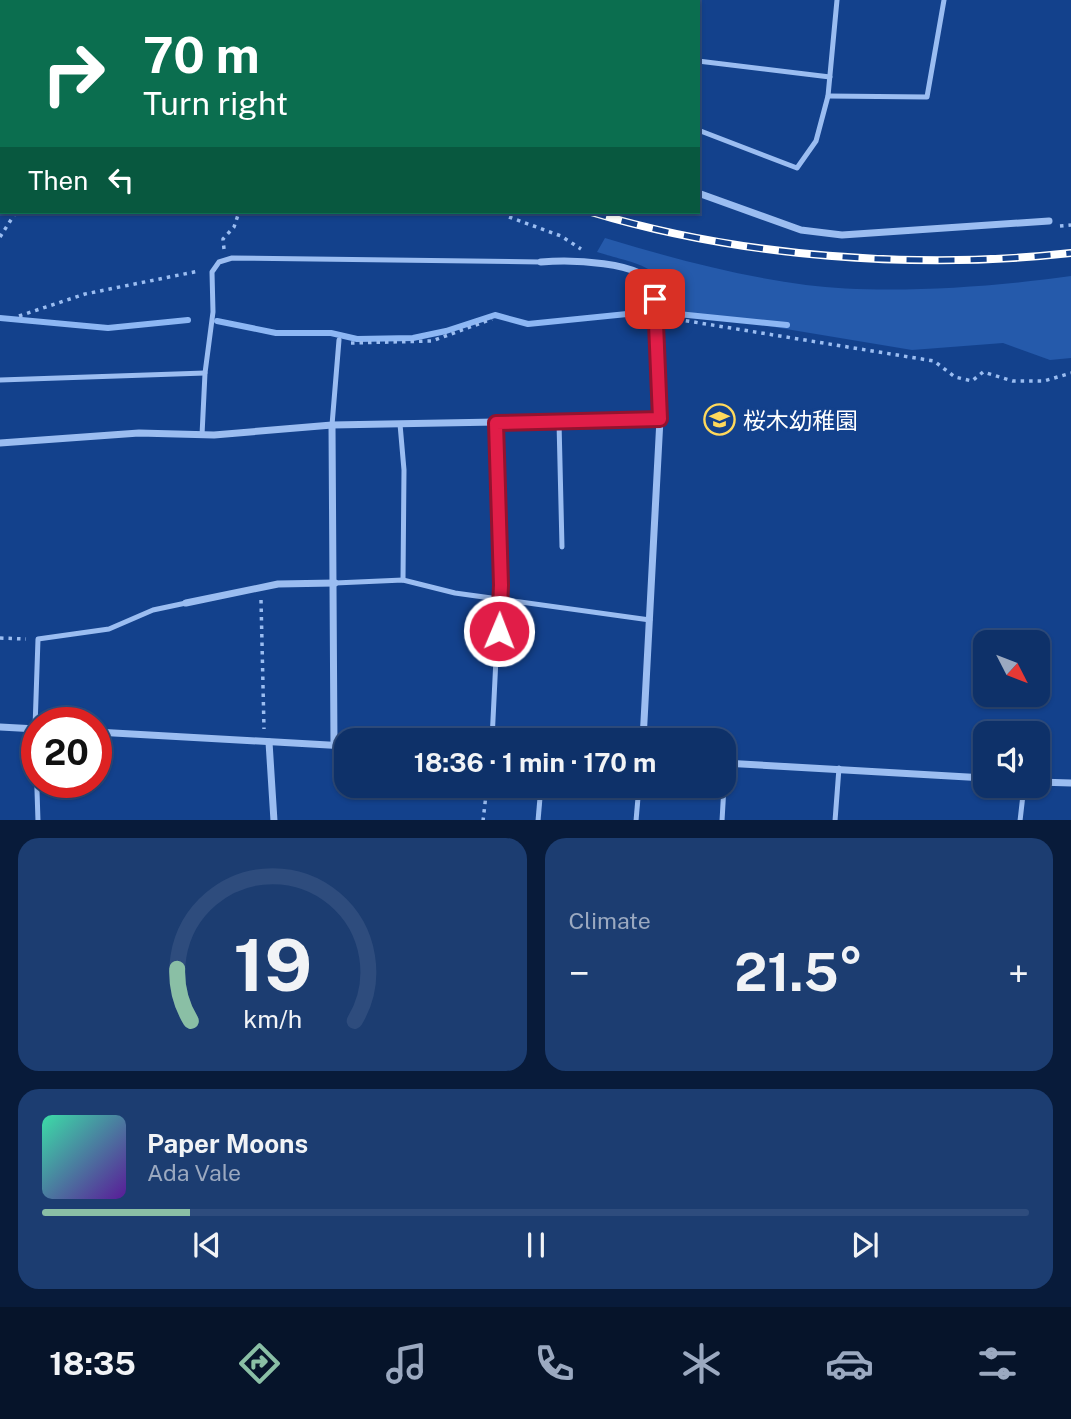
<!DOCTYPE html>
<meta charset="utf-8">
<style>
body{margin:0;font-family:"Public Sans","Noto Sans JP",sans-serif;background:#1c3d71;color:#f1f3f6;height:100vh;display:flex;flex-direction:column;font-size:26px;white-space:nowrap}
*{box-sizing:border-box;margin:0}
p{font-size:23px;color:#9ba9c0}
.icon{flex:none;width:38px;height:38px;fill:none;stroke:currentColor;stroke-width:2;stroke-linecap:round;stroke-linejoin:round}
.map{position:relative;height:820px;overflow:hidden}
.sheet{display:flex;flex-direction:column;gap:18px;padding:18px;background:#081b3a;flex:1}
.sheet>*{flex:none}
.top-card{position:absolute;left:0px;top:0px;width:700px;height:214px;box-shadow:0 2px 5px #0004,0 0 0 2px #2e4c7d;background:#0b6e4f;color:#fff;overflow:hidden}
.needle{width:46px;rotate:132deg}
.controls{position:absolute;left:973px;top:630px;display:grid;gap:14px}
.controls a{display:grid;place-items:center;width:77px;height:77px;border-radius:14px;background:#0e3169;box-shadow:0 2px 5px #0004,0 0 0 2px #2e4c7d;font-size:35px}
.speed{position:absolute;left:21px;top:707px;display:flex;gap:14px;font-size:35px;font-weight:700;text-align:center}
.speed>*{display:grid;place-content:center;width:91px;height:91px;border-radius:50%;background:#0e3169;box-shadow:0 2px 5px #0004,0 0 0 2px #2e4c7d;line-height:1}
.speed .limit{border:10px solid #d22;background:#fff;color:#111}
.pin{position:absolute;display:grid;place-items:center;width:60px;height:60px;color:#fff;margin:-30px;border-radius:14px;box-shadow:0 4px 10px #0006}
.me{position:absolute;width:77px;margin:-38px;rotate:1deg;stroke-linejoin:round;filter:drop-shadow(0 0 5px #0008)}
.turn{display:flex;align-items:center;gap:24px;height:147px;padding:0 28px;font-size:32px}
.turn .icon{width:91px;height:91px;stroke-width:2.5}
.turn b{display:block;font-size:49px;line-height:60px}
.then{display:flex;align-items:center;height:66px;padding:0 28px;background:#0003;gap:14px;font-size:26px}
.big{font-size:52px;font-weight:700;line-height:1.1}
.sheet .card{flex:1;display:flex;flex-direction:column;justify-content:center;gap:10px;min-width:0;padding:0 24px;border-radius:21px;background:#1c3d71}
.sheet .dial{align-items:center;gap:0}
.dial svg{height:182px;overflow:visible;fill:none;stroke:#2e4c7d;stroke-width:7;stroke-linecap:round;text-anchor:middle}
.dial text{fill:#f1f3f6;stroke:none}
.song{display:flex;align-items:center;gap:21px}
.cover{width:84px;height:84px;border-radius:10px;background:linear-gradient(135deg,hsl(160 70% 55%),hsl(270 70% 35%))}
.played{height:7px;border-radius:4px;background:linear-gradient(90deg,#8abfa5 15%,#2e4c7d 15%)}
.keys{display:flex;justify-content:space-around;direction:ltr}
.heat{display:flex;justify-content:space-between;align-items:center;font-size:38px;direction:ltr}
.sheet .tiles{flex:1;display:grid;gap:18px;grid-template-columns:1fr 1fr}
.card:last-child{grid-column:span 2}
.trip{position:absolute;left:334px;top:728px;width:402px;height:70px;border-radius:21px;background:#0e3169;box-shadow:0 2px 5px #0004,0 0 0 2px #2e4c7d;font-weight:700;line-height:70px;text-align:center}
.dock{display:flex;height:112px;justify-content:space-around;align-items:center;background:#06142a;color:#9ba9c0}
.dock .icon{width:49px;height:49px}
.dock .active{color:#8abfa5}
.dock b{font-size:32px;color:#f1f3f6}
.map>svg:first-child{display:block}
</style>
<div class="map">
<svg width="1071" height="821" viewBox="0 0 1071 821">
<rect width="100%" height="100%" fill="#13418c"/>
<!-- green -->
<path fill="#255aab" d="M605,238C671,258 738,276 806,285C884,295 993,287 1071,276V358L1050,360L1003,343L912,350L671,310C668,264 634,264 597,252Z"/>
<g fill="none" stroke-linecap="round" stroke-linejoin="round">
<!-- stream -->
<g stroke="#8db7f4" stroke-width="6">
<polyline points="668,313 787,325"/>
<polyline points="0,318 108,328 188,320"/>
<polyline points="217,321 276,333 331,333 357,339 413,338 446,331 495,315 528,324 647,312"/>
</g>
<!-- path -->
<g stroke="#9bbdf1" stroke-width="3.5" stroke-dasharray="3.5 5" stroke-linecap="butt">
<polyline points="49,0 51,2"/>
<polyline points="75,2 76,0"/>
<polyline points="0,18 2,20"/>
<polyline points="0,24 2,22"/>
<polyline points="509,217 561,236 581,249"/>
<polyline points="1060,226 1071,225"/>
<polyline points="0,237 16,212"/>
<polyline points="224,249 223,239 234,227 239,212"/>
<polyline points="19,316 85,294 199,271"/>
<polyline points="669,318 934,361 955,377 972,381 983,372 1013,381 1044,381 1071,373"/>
<polyline points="351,343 432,341 492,319"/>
<polyline points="261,600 264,729"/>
<polyline points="0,638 26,639"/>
<polyline points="483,821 487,786"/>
</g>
<!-- service -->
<g stroke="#9bbdf1" stroke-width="5">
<polyline points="698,61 830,77"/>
<polyline points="828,96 927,97 944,0"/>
<polyline points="698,130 797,168 816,141 828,96 837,0"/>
<polyline points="0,380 205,373"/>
<polyline points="559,422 562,547"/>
<polyline points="400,424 404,470 403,580"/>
<polyline points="332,425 339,340"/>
<polyline points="202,435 205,373 213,312 212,272 219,262 232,258 541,262"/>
<polyline points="335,583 403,580 455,593 650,620"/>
<polyline points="492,740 499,597"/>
<polyline points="724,784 726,763"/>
<polyline points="38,821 35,728 38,639 109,629 153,610 186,603"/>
<polyline points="538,821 541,786"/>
<polyline points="636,821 639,786"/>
<polyline points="722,821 724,786"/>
<polyline points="835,821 839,768"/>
<polyline points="1020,821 1024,786"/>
</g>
<!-- minor -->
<g stroke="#9bbdf1" stroke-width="7">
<polyline points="630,0 630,2"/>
<polyline points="0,96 2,97"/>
<polyline points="698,193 801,230 842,235 1049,221"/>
<path d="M541,262C566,260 645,260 655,288L660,419L643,740"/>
<polyline points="496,423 499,597"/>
<polyline points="332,425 334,745"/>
<polyline points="0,443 139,433 214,435 332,425 660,419"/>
<polyline points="186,603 278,584 335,583"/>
<polyline points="0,727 37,729"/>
<polyline points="96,732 346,746"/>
<polyline points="269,742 274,821"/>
<polyline points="724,763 985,778"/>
<polyline points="1038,782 1071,783"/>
</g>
<defs>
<g id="rail">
<polyline points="64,0 67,2"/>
<polyline points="85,0 88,2"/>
<path d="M591,212C739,257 917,270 1071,253"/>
</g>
</defs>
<!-- rail casing -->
<use href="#rail" stroke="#fff" stroke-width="8"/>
<!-- rail -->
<use href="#rail" stroke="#13418c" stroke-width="5" stroke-dasharray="16" stroke-linecap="butt"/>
</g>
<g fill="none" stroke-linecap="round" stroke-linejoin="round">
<defs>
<polyline id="route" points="499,631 501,585 496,423 660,419 655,299"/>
</defs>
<!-- route casing -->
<use href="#route" stroke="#92132f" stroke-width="18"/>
<!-- route -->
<use href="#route" stroke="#e11d48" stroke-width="12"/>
</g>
<!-- icons -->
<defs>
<symbol id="school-ring" viewBox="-11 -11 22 22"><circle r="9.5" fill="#13418c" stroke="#ffd95b" stroke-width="1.5"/><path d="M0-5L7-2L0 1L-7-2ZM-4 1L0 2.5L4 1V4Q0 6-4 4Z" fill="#ffd95b"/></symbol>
</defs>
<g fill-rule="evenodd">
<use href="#school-ring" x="702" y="402" width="35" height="35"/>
</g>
<g text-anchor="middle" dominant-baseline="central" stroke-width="6" stroke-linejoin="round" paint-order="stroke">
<!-- poi labels -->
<g font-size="23" fill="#fff" stroke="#13418c" text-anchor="start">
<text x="743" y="420">桜木幼稚園</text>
</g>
</g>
</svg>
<div class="controls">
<a><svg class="needle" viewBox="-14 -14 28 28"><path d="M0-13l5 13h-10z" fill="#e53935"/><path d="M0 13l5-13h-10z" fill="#9ba9c0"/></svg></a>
<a><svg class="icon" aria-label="sound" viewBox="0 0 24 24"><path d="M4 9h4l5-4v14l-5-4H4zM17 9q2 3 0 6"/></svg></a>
</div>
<div class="speed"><div class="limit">20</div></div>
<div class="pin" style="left:655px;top:299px;background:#d93025"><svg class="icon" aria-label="arrive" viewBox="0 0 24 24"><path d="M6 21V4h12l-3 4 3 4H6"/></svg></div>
<svg class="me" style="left:499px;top:631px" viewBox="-20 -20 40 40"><circle r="17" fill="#e11d48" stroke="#fff" stroke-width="3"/><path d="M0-11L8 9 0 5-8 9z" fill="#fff"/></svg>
<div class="trip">18:36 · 1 min · 170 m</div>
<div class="top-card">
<div class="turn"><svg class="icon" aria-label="right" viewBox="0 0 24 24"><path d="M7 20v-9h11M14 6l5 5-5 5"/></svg><div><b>70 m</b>Turn right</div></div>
<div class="then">Then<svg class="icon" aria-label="left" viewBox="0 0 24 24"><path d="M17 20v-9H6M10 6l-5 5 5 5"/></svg></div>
</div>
</div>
<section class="sheet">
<div class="tiles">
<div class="card dial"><svg viewBox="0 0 100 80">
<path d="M14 69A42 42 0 1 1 86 69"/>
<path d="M14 69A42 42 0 0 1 8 46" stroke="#8abfa5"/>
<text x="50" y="56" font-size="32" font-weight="700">19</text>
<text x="50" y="72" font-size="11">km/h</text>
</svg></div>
<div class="card"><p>Climate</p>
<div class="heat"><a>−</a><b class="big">21.5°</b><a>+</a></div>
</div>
<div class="card">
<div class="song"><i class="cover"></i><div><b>Paper Moons</b><p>Ada Vale</p></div></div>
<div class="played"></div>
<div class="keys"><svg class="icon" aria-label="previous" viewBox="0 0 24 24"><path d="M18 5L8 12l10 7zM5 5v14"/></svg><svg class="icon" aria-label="pause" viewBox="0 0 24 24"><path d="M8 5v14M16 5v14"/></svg><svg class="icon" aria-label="next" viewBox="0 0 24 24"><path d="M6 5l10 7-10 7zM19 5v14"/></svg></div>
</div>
</div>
</section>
<nav class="dock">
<b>18:35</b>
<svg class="icon active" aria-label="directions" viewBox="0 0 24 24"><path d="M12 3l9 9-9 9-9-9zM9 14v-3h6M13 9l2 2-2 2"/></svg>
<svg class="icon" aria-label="music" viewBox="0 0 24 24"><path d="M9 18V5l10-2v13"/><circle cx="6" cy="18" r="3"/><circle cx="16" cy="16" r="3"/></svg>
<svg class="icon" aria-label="phone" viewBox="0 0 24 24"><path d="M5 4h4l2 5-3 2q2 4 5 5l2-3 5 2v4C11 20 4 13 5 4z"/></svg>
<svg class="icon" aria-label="climate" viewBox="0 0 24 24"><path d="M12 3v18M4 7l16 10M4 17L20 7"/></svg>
<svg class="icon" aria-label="car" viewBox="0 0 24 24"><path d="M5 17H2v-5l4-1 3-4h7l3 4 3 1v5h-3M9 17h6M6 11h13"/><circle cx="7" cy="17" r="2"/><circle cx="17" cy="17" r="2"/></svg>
<svg class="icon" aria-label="filters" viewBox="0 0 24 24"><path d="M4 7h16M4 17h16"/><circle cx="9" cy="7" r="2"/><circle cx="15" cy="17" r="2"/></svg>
</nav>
